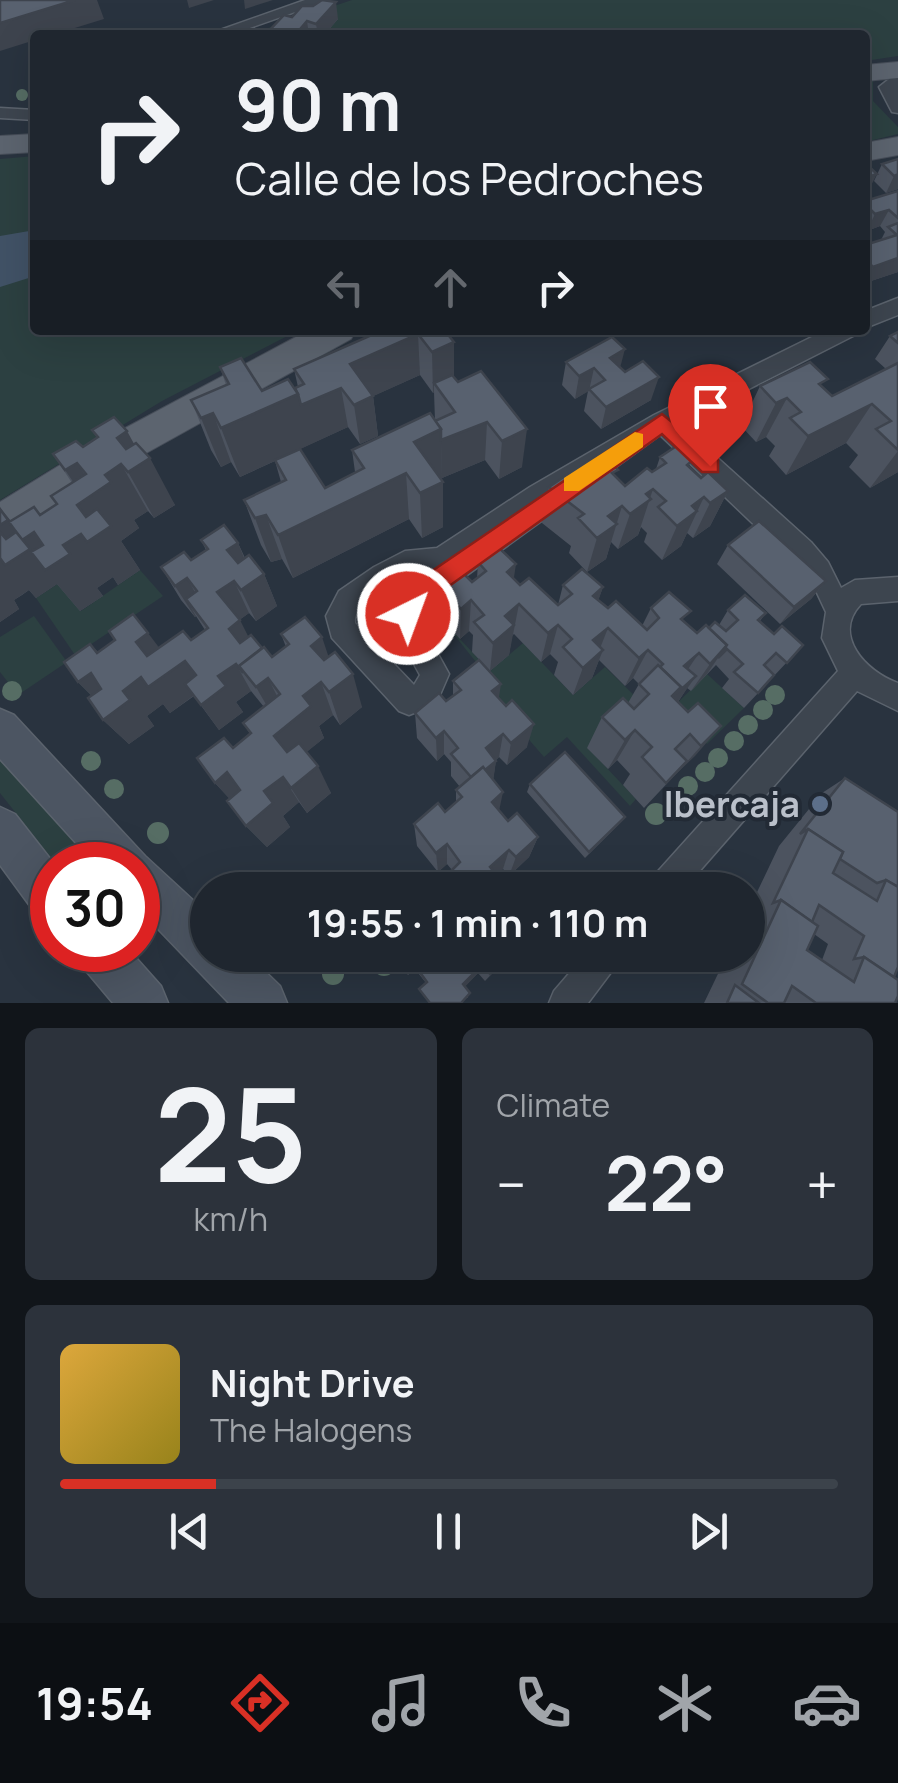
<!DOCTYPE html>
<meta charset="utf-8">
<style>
body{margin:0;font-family:Manrope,sans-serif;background:#2c323b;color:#f1f3f6;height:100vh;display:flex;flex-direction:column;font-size:38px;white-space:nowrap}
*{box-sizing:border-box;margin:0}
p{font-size:32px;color:#a1a5aa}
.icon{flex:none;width:55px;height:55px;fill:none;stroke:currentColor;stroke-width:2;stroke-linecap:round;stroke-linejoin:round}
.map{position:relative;height:1003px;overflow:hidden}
.sheet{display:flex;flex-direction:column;gap:25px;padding:25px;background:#11151a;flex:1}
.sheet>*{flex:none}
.banner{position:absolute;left:30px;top:30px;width:840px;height:305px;border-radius:10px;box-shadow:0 10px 40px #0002,0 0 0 2px #3c434b;background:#1f262f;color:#f1f3f6;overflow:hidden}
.speed{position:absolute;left:30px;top:842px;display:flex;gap:20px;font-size:50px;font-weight:700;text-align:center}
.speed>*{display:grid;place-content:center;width:130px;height:130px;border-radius:50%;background:#1f262f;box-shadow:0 10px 40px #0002,0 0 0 2px #3c434b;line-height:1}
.speed .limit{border:15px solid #d22;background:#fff;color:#111}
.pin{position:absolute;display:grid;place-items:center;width:85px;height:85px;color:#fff;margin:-102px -42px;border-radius:50% 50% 50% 0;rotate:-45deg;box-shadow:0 0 10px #0007}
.pin .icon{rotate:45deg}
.me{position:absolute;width:110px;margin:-55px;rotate:42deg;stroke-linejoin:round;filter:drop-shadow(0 0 8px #0008)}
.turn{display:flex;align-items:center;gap:35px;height:210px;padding:0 40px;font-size:45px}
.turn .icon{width:130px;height:130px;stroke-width:2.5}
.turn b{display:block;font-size:70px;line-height:85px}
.lanes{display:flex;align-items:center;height:95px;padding:0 40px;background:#0003;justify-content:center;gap:50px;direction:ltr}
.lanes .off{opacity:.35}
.big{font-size:75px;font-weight:700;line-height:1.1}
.sheet .widget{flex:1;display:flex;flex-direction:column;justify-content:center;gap:15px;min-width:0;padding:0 35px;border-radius:15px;background:#2c323b}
.sheet .dial{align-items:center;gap:0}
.dial b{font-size:130px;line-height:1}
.song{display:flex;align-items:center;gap:30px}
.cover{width:120px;height:120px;border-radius:15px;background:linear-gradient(135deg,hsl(40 70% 55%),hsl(50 70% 35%))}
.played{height:10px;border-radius:5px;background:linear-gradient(90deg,#d93025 20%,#3c434b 20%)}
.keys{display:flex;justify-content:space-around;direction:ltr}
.heat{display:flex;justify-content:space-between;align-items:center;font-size:55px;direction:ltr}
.sheet .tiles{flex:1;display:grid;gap:25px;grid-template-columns:1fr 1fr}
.widget:last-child{grid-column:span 2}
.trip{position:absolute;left:190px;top:872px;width:575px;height:100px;border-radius:50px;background:#1f262f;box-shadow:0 10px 40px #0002,0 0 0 2px #3c434b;font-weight:700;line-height:100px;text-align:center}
.tabs{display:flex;height:160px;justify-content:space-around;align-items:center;background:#0c0f13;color:#a1a5aa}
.tabs .icon{width:70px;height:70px}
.tabs .active{color:#d93025}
.tabs b{font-size:45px;color:#f1f3f6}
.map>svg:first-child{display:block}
</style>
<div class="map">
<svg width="898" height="1003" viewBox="0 0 898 1003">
<rect width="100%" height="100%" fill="#29333f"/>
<!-- green -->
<g fill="#2c4041">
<polygon points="352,0 898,0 898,56 865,61 865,35 247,35"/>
<polygon points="873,81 873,101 898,127 898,134 865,142 865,82"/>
<polygon points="35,156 35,330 299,330 162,401 0,500 0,159"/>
<polygon points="140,570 163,596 75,655 36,598 59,583 81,611"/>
<polygon points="34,616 67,662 18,695 0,672 0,637"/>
<polygon points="443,621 490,671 523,643 573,695 605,667 639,700 588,748 636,799 630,806 567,737 544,757 480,683 476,662"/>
<polygon points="707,674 744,708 707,744 672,708"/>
<polygon points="0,751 103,865 57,865 0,793"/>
</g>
<!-- water -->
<polygon fill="#415266" points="35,230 35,276 0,287 0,236"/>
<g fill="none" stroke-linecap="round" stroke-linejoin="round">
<defs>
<g id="minor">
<polygon points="305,0 329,0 230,35 206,35"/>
<polygon points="898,72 898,113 892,112 879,87"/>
<polygon points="0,108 35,110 35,120 0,118"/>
<polygon points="898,298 898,315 865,328 865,311"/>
<path d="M826,330H856L853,336L680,424L811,542L828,562L841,588L855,580L898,577V601L861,604C832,635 865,671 898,683V711L857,691L683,890H646L651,879L838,671L822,638L826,612L810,578L660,435L427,604L428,636L449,674L436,704L409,715L399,711L332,638L326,616L339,591L374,567L405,551L437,548L530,487L654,415ZM429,572C383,604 396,632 420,675L414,685L355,623C353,598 407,574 429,572Z"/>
<polygon points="585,955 624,955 588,1003 549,1003 554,991"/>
</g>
<g id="secondary">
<polygon points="0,709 14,715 145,856 208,914 208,955 248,955 280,986 287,1003 229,1003 138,908 138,865 96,865 0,759"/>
<polygon points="0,807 15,814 55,865 52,920 36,914 0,865"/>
<polygon points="75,950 129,950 161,986 168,1003 113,1003 82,966"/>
</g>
<g id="primary">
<polygon points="898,62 898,78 865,81 865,65"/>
<polygon points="35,134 35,152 0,154 0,136"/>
<polygon points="898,137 898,155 865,161 865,143"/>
<polygon points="309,330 356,330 351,339 114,471 0,540 0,502 86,449"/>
</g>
</defs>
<!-- minor casing -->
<use href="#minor" stroke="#5b636d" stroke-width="3"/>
<!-- secondary casing -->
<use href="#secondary" stroke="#5b636d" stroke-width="3"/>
<!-- primary casing -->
<use href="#primary" stroke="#474e59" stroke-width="2"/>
<!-- minor -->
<use href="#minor" fill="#3d454f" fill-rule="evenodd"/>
<!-- secondary -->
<use href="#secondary" fill="#4c5562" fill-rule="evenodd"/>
<!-- primary -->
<use href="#primary" fill="#5c646f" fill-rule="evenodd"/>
</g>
<!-- trees -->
<g fill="#566d64">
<circle cx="22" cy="95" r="6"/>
<circle cx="12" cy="691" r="10"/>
<circle cx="775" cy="695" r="10"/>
<circle cx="763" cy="710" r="10"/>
<circle cx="748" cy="725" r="10"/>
<circle cx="734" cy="741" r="10"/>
<circle cx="718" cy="758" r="10"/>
<circle cx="91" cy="761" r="10"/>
<circle cx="705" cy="772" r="10"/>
<circle cx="688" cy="786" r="10"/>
<circle cx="114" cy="789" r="10"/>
<circle cx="656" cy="814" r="11"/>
<circle cx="158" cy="833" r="11"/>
<circle cx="384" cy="965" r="11"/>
<circle cx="333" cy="974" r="11"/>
</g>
<!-- wall -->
<g fill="#4c535f" fill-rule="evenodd">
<polygon points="292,17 338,19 324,35 267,35 267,33"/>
<polygon points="898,159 898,189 886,193 874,181 882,164"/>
<polygon points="898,191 898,272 865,283 865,245 881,240 885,232 880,226 867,231 865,229 865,201"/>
<path d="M372,330H444L454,342V377L522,467L499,479L485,460L442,478L440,479L443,527L422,538L409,519L293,578L282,559L271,562L261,545L244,500L281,482L275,461L240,477L231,462L221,467L211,450L191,400L226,385L220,367L262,391L295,388L298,387L294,369L373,334ZM420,375L433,393L434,392L435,421L352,450L355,472L325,488L293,452L348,427L360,444L378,436L373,396Z"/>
<polygon points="898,332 898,472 870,488 849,467 858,455 846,443 786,475 769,456 775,446 766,437 756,442 741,426 760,386 823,388 832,396 886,369 875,359 890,336"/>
<polygon points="566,362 621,368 651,400 601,429 584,411 588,391 575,399 562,385"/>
<polygon points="92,430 134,444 175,505 154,518 148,511 134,520 139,528 121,541 140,570 118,585 113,577 97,588 103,596 80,611 57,584 36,598 29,590 22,595 14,600 19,609 0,622 0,508 11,521 40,515 57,504 72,483 53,454 83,447 97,438"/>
<polygon points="660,457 690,468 701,478 728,491 710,526 693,538 687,533 681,546 662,560 644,542 647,533 641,527 638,535 618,549 611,542 606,559 587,572 569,553 571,546 542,523 549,487 574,480 579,476 581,466 616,477 625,486 656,469"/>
<polygon points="201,540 238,543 245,558 264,574 277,606 256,621 249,613 239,620 248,637 272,657 286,647 281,634 328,657 362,707 340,725 333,715 319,726 324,738 306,752 331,793 307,813 299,802 283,816 290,827 267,847 246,826 229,798 215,783 233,748 250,734 243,723 264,707 251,691 236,702 243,712 219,730 194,696 170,713 163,704 147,716 154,726 129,744 103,720 92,696 78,682 90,644 98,652 159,648 191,640 205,630 196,616 195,617 181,600 161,567 191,560 206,550"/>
<polygon points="728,545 826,581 811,599 780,624 717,564"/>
<polygon points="478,562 514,579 520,585 558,605 563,585 603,587 598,600 608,608 642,626 651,608 684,622 697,633 719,625 728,610 766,613 760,621 774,634 803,645 744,708 722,688 729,679 716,665 691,691 687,688 678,702 688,712 721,726 644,808 623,785 630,774 617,760 608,769 587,748 602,717 628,703 639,684 633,678 625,686 599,660 592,678 573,695 554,675 558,662 550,654 541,662 514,634 512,636 509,655 490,671 472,652 473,635 469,631 460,639 443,621 443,589 472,582 477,579"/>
<polygon points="453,681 499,699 527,747 507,765 499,757 496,760 493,780 499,810 508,821 538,837 529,857 509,876 503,869 496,875 499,878 495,890 432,890 452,870 447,864 438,872 417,846 414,824 445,812 456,803 456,790 460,787 451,776 451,762 444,754 437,761 417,738 415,713 446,701 453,696"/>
<path d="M845,778L898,812L894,977L895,1003H704L727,955H748V911L779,846L822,793ZM814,934L828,944L822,960L807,950Z"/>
<polygon points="530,784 619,824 585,858 527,792"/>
<polygon points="394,955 510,955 485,981 478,973 465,986 468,998 426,983 415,969 408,975"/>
</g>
<!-- shaded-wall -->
<g fill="#3e444e">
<polygon points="75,0 97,0 104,19 52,35 35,35 35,40 0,51 0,23"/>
<polygon points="187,0 214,0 189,8"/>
<polygon points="244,0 273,0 245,9"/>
<polygon points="336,2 338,19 324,35 318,35 316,24"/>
<polygon points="307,21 309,35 295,35"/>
<polygon points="877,174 865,197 865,178"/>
<polygon points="898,174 898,189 886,193 894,176"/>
<polygon points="889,210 880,226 867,231 875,214"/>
<polygon points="898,258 898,272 865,283 873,267"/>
<polygon points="418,334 420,375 356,404 350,364"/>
<polygon points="454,342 454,383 434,383 434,392 433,393 432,352"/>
<polygon points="625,349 619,372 610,358"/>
<polygon points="594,368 589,391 575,399 579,376"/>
<polygon points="659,377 651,400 601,429 606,407"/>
<polygon points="341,388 348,427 240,477 221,428 298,394"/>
<polygon points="373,396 378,436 360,444 354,405"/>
<polygon points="787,398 766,437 756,442 776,403"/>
<polygon points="872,404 846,443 786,475 808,436"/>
<polygon points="213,413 231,462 221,467 201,418"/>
<polygon points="487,422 485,460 442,478 441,440"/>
<polygon points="441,429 442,478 417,490 414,442"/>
<polygon points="527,429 522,467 499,479 502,441"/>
<polygon points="127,431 144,462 150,458 175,505 154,518 128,472 117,438"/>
<polygon points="898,451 898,472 870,488"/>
<polygon points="77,463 96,492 105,475 121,464 148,511 134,520 139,528 121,541 140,570 118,585 113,577 97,588 103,596 80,611 57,584 36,598 29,590 14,600 19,609 0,622 0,508 25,538 34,532 63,545 81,534 77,505 85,499 65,470"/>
<polygon points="406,473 409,519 293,578 278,535"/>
<polygon points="443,482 443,527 422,538 420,493"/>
<polygon points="653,489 638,535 618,549 630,514 646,494"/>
<polygon points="728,491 710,526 693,538 710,503"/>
<polygon points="704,497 681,546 662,560 677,526 692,506"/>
<polygon points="622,506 606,559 587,572 597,538 608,516"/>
<polygon points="266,515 282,559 271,562 255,518"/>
<polygon points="238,543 252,577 243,584 227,550"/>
<polygon points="516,564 511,597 507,572"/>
<polygon points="264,574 277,606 256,621 241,590"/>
<polygon points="187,578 205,610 186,599 196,616 195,617 175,586"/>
<polygon points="234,581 249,613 234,624 217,592"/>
<polygon points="826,581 811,599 780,624 794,607"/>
<polygon points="603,587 592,619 593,596"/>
<polygon points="471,600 469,631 460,639 461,609"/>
<polygon points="519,604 509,655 490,671 493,643 505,616"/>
<polygon points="240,620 255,650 245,658 229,629"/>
<polygon points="558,625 550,654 541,662 548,633"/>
<polygon points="608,628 597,656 603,650 592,678 573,695 593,640"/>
<polygon points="148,633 170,662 159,671 136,642"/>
<polygon points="322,637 334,673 311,646"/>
<polygon points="727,645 707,674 691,691 710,664"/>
<polygon points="648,650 633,678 625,686 639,658"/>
<polygon points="699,653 680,681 684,666"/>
<polygon points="185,661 204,688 170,713 163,704 147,716 154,726 129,744 103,720 123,691 141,677"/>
<polygon points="236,664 251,691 236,702 243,712 219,730 201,705 218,676"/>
<polygon points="91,673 117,700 106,709 78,682"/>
<polygon points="353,674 362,707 340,725 329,692"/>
<polygon points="696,676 677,703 672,696"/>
<polygon points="268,678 285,712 275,720 256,687"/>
<polygon points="321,682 333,715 319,726 324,738 291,765 274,736 303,696"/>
<polygon points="501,684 497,710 492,691"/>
<polygon points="534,724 527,747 507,765 511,743"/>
<polygon points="721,726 695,756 676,774 701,746"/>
<polygon points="635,730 617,760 608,769 625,740"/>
<polygon points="444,731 444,754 437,761 436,738"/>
<polygon points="503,734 499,757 483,771 486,748"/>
<polygon points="496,761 493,782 473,780"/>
<polygon points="318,766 331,793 307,813 291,788"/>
<polygon points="227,772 249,798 238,808 215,783"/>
<polygon points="283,777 299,802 283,816 290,827 267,847 246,826 264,791"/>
<polygon points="503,792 498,816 492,802"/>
<polygon points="538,837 529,857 509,876 516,857"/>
<polygon points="447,844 447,864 438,872 436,853"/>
<polygon points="509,850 503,869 486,885 490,867"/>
<polygon points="499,878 495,890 486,890"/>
<polygon points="411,960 415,969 408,975 403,968"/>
<polygon points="482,965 478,973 462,990 463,984"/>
</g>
<!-- building -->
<g fill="#58616f" stroke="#3e444e" stroke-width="2.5">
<polygon points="0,0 75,0 0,23"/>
<polygon points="322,0 336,2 316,24 307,21 295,35 275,35 267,33 284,15 292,17 302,6 313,6"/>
<polygon points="898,159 898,174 894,176 882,164"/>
<polygon points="865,163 877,174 865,178"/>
<polygon points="898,191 898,218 889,210 875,214 865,204 865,201"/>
<polygon points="898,223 898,258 873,267 865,258 865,245 897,235 888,227"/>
<polygon points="383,330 444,330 454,342 432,352 418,334 350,364 373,396 354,405 341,388 301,405 298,394 295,388 304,384 294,369"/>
<polygon points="898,332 898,343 890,336"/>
<polygon points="612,337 625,349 610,358 625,372 643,361 659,377 606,407 589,389 605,380 594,368 579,376 566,362"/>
<polygon points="241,358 262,391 288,379 298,394 221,428 213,413 201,418 191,400 229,384 220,367"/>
<polygon points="810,362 828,379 819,384 832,396 898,363 898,450 876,429 891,421 872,404 808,436 790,418 801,412 787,398 776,403 760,386"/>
<polygon points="481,371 527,429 502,441 487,422 441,440 441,429 435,421 455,412 434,383 452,375 458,382"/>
<polygon points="430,413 441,429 414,442 443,482 420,493 406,473 278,535 266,515 255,518 244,500 286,480 275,460 300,449 325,488 364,468 352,450"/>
<polygon points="114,417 127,431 117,438 126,449 136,443 150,458 128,472 121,464 105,475 111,482 77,505 86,517 97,509 111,526 87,542 81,534 63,545 70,554 45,570 31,552 43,545 34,532 22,540 9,522 34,507 40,515 57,504 51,496 86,474 77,463 65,470 53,454 76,441 83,447 98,437 92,430"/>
<polygon points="678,445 693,460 687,465 701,478 708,472 728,491 710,503 704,497 692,506 697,511 677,526 658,507 666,501 653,489 646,494 651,499 630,514 622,506 608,516 617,524 597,538 578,518 584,514 549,487 568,474 574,480 586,472 581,466 602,453 618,470 612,473 625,486 647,468 652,472 666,463 660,457"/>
<polygon points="0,509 8,520 0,525"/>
<polygon points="759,521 826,581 794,607 728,545"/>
<polygon points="224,525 238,543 227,550 238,563 249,555 264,574 241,590 234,581 217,592 240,620 229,629 240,643 251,635 262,648 239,666 243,673 236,664 218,676 226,686 201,705 185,684 196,675 185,661 148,687 141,677 123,691 130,700 103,720 88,698 101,689 91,673 78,682 64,662 90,644 97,653 115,640 109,631 133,614 148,633 136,642 147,656 183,631 191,640 208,628 186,599 197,591 187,578 175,586 161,567 184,552 191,560 208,549 201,540"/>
<polygon points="0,532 6,539 16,532 30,549 5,565 0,558"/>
<polygon points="498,547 516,564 507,572 520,585 529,578 558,605 572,594 563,585 582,569 603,587 593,596 608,608 616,601 647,630 659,618 651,608 669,592 691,611 681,619 697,633 706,625 727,645 710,664 699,653 684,666 696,676 676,694 681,687 660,667 663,664 648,650 639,658 608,628 593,640 603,650 583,668 563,647 572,639 558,625 548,633 519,604 505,616 514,625 493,643 474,622 484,615 471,600 461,609 443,589 463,573 472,582 486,571 478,562"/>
<polygon points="745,595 766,613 758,620 774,634 782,626 803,645 787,663 776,653 764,665 774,675 758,693 734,672 743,664 727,649 718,658 727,645 709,628 715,622 726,631 738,620 728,610"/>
<polygon points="305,617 322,637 311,646 324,660 335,652 353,674 329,692 321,682 303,696 311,706 274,736 287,752 299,743 318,766 291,788 283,777 264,791 273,803 246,826 227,801 240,790 227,772 215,783 197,758 224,738 233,748 251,733 243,723 280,694 268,678 256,687 239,666 264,647 272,657 289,644 281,634"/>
<polygon points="479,660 501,684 492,691 506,706 512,700 534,724 511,743 503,734 486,748 496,761 485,770 483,767 471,777 451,754 458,748 444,731 436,738 415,713 439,693 446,701 461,690 453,681"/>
<polygon points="658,665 681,687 672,696 688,712 698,703 721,726 701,746 690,734 675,749 687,761 666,783 642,757 652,747 635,730 625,740 602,717 623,698 634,709 649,694 639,684"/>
<polygon points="565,752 625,817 589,852 530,784"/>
<polygon points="483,767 503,792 492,802 508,821 517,813 538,837 516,857 509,850 490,867 499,878 486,890 432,890 460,862 447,844 436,853 414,824 438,803 445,812 462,797 456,790"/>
<polygon points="845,778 898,812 898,887 886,880 877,883 840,859 843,852 808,829 800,834"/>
<polygon points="808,829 843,852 833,873 877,901 886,880 898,887 898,967 894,977 864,957 854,959 864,936 819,905 812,922 781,900 773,903"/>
<polygon points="781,900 818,926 807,950 854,982 864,957 898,980 898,996 895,1003 816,1003 792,986 784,1003 768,1003 742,984"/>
<polygon points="394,955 509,955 490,974 482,965 463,984 470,993 461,1003 430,1003 419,989 427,982 411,960 403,968"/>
<polygon points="735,985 759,1003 727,1003"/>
</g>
<!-- route -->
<polygon fill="#d93025" stroke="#8d1f18" stroke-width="2.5" points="662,414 718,459 718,472 702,472 662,434 424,604 416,622 399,622 395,614 407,588"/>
<!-- slow -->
<polygon fill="#f59e0b" points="635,432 643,434 643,447 579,491 564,491 564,478"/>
<!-- markers -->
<circle fill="#5c6f8a" stroke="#222a35" stroke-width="4" cx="820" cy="804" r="10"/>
<g text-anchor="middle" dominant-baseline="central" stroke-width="8" stroke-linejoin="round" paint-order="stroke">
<!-- near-poi labels -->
<g font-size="35" font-weight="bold" fill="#bac0ca" stroke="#222a35" text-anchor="end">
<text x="800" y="804">Ibercaja</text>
</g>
</g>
</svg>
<div class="speed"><div class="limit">30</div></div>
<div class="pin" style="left:710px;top:466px;background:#d93025"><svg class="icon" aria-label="arrive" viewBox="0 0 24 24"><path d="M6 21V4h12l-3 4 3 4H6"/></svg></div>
<svg class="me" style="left:408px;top:614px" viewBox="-20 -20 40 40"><circle r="17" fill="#d93025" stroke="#fff" stroke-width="3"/><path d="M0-11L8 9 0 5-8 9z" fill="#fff"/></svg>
<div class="trip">19:55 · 1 min · 110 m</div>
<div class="banner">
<div class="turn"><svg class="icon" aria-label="right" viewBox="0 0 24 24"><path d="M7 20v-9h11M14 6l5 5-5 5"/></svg><div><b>90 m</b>Calle de los Pedroches</div></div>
<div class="lanes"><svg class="icon off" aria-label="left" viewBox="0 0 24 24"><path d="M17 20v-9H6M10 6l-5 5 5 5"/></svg><svg class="icon off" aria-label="ahead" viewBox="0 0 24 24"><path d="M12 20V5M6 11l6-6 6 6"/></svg><svg class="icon" aria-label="right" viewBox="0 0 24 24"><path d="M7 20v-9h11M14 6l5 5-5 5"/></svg></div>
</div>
</div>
<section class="sheet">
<div class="tiles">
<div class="widget dial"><b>25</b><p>km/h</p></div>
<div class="widget"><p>Climate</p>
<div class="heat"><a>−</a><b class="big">22°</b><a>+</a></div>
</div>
<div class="widget">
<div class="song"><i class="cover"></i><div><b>Night Drive</b><p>The Halogens</p></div></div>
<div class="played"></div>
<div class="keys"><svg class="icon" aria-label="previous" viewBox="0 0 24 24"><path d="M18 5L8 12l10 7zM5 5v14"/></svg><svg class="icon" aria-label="pause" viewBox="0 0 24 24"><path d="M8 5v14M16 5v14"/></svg><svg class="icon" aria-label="next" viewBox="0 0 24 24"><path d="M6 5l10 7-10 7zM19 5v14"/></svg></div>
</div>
</div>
</section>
<nav class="tabs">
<b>19:54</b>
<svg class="icon active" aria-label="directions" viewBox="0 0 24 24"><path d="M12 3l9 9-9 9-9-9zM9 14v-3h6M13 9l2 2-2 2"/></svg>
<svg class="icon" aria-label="music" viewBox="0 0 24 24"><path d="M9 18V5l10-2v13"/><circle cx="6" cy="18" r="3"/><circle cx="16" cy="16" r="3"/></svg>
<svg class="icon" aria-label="phone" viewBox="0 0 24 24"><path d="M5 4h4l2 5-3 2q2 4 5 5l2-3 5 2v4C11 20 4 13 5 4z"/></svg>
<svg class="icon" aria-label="climate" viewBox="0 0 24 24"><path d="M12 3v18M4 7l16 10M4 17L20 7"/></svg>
<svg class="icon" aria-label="car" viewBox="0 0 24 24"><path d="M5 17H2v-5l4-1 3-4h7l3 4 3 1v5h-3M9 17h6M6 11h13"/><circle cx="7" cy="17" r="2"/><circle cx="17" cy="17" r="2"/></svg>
</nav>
